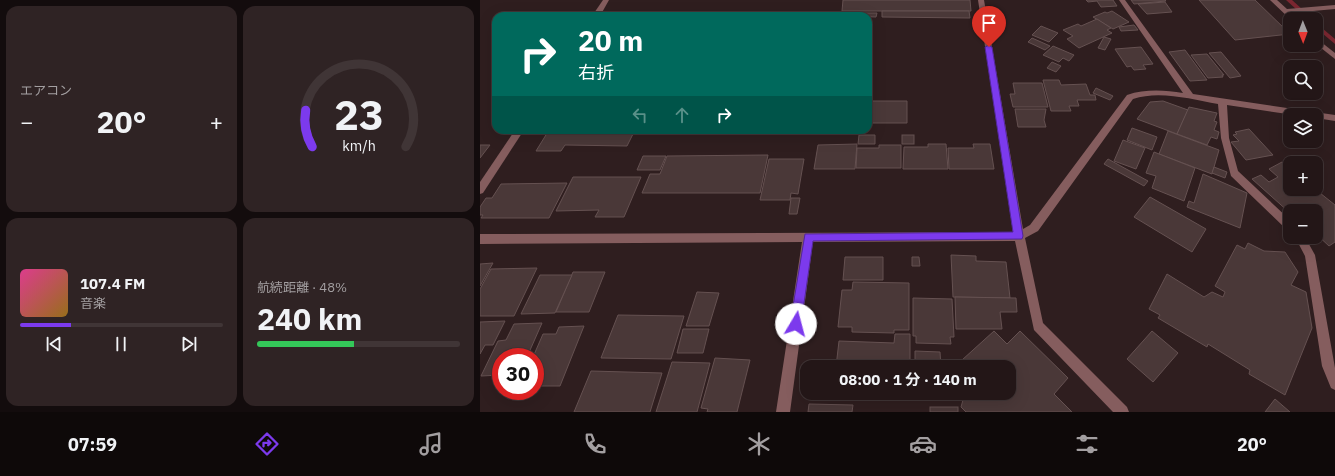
<!DOCTYPE html>
<html lang="ja">
<meta charset="utf-8">
<style>
body{margin:0;font-family:"IBM Plex Sans","Noto Sans JP",sans-serif;background:#2f2324;color:#f1f3f6;height:100vh;display:flex;flex-direction:column;font-size:15px;white-space:nowrap}
*{box-sizing:border-box;margin:0}
p{font-size:13px;color:#a39fa1}
.icon{flex:none;width:22px;height:22px;fill:none;stroke:currentColor;stroke-width:2;stroke-linecap:round;stroke-linejoin:round}
.map{position:relative;flex:1;overflow:hidden}
.side{display:flex;flex-direction:column;gap:6px;padding:6px;background:#130c0d;width:480px}
.side>*{flex:none}
.guide{position:absolute;left:12px;top:12px;width:380px;height:122px;border-radius:12px;box-shadow:0 4px 16px #0002,0 0 0 1px #403536;background:#00695c;color:#fff;overflow:hidden}
.needle{width:26px;rotate:179deg}
.buttons{position:absolute;left:803px;top:12px;display:grid;gap:8px}
.buttons a{display:grid;place-items:center;width:40px;height:40px;border-radius:8px;background:#231617;box-shadow:0 4px 16px #0002,0 0 0 1px #403536;font-size:20px}
.speed{position:absolute;left:12px;top:348px;display:flex;gap:8px;font-size:20px;font-weight:700;text-align:center}
.speed>*{display:grid;place-content:center;width:52px;height:52px;border-radius:50%;background:#231617;box-shadow:0 4px 16px #0002,0 0 0 1px #403536;line-height:1}
.speed .limit{border:6px solid #d22;background:#fff;color:#111}
.pin{position:absolute;display:grid;place-items:center;width:34px;height:34px;color:#fff;margin:-41px -17px;border-radius:50% 50% 50% 0;rotate:-45deg;box-shadow:0 0 4px #0007}
.pin .icon{rotate:45deg}
.me{position:absolute;width:44px;margin:-22px;rotate:8deg;stroke-linejoin:round;filter:drop-shadow(0 0 3px #0008)}
.turn{display:flex;align-items:center;gap:14px;height:84px;padding:0 20px;font-size:18px}
.turn .icon{width:52px;height:52px;stroke-width:2.5}
.turn b{display:block;font-size:28px;line-height:34px}
.lanes{display:flex;align-items:center;height:38px;padding:0 20px;background:#0003;justify-content:center;gap:20px;direction:ltr}
.lanes .off{opacity:.35}
.big{font-size:30px;font-weight:700;line-height:1.1}
.side .card{flex:1;display:flex;flex-direction:column;justify-content:center;gap:6px;min-width:0;padding:0 14px;border-radius:12px;background:#2f2324}
.side .dial{align-items:center;gap:0}
.dial svg{height:104px;overflow:visible;fill:none;stroke:#403536;stroke-width:7;stroke-linecap:round;text-anchor:middle}
.dial text{fill:#f1f3f6;stroke:none}
.song{display:flex;align-items:center;gap:12px}
.cover{width:48px;height:48px;border-radius:6px;background:linear-gradient(135deg,hsl(330 70% 55%),hsl(40 70% 35%))}
.played{height:4px;border-radius:2px;background:linear-gradient(90deg,#7c3aed 25%,#403536 25%)}
.keys{display:flex;justify-content:space-around;direction:ltr}
.heat{display:flex;justify-content:space-between;align-items:center;font-size:22px;direction:ltr}
.charge{height:6px;border-radius:3px;background:linear-gradient(90deg,#34c759 48%,#403536 0)}
.side .tiles{flex:1;display:grid;gap:6px;grid-template-columns:repeat(2,1fr)}
.trip{position:absolute;left:320px;top:360px;width:216px;height:40px;border-radius:12px;background:#231617;box-shadow:0 4px 16px #0002,0 0 0 1px #403536;font-weight:700;line-height:40px;text-align:center}
.menu{display:flex;height:64px;justify-content:space-around;align-items:center;background:#0e0909;color:#a39fa1}
.menu .icon{width:28px;height:28px}
.menu .selected{color:#7c3aed}
.menu b{font-size:18px;color:#f1f3f6}
main{display:flex;flex:1;min-height:0}
.map>svg:first-child{display:block}
</style>
<main>
<section class="side">
<div class="tiles">
<div class="card"><p>エアコン</p>
<div class="heat"><a>−</a><b class="big">20°</b><a>+</a></div>
</div>
<div class="card dial"><svg viewBox="0 0 100 80">
<path d="M14 69A42 42 0 1 1 86 69"/>
<path d="M14 69A42 42 0 0 1 9 41" stroke="#7c3aed"/>
<text x="50" y="56" font-size="32" font-weight="700">23</text>
<text x="50" y="72" font-size="11">km/h</text>
</svg></div>
<div class="card">
<div class="song"><i class="cover"></i><div><b>107.4 FM</b><p>音楽</p></div></div>
<div class="played"></div>
<div class="keys"><svg class="icon" aria-label="previous" viewBox="0 0 24 24"><path d="M18 5L8 12l10 7zM5 5v14"/></svg><svg class="icon" aria-label="pause" viewBox="0 0 24 24"><path d="M8 5v14M16 5v14"/></svg><svg class="icon" aria-label="next" viewBox="0 0 24 24"><path d="M6 5l10 7-10 7zM19 5v14"/></svg></div>
</div>
<div class="card"><p>航続距離 · 48%</p><b class="big">240 km</b><div class="charge"></div></div>
</div>
</section>
<div class="map">
<svg width="855" height="412" viewBox="0 0 855 412">
<rect width="100%" height="100%" fill="#2f1e1f"/>
<g fill="none" stroke-linecap="round" stroke-linejoin="round">
<!-- stream -->
<g fill="#7c2731" fill-rule="evenodd">
<polygon points="806,0 812,0 833,19 827,19"/>
<polygon points="836,23 855,39 855,44 836,28"/>
</g>
</g>
<!-- building -->
<g fill="#4a3838" stroke="#655151">
<polygon points="363,0 490,0 491,11 362,11"/>
<polygon points="606,0 633,0 637,6 621,7 617,1 608,2"/>
<polygon points="651,0 685,0 686,1 654,4"/>
<polygon points="719,0 775,0 807,31 810,31 810,34 755,40"/>
<polygon points="685,2 692,12 667,14 658,4"/>
<polygon points="402,11 489,11 490,18 402,17"/>
<polygon points="632,11 649,22 633,29 613,17 625,12 627,13"/>
<polygon points="140,13 344,13 344,16 136,16"/>
<polygon points="370,13 397,13 396,17 369,16"/>
<polygon points="617,19 631,28 627,30 632,33 599,48 587,39 593,36 583,30 598,24 601,26"/>
<polygon points="654,25 658,30 641,31 639,27"/>
<polygon points="561,26 578,33 569,42 552,35"/>
<polygon points="624,37 631,39 625,50 618,48"/>
<polygon points="552,38 570,46 565,50 548,42"/>
<polygon points="573,46 594,55 589,61 583,58 579,62 563,55"/>
<polygon points="661,47 673,64 663,65 666,69 654,70 651,66 647,67 635,49"/>
<polygon points="705,50 727,80 710,81 689,52"/>
<polygon points="741,52 761,76 750,78 729,53"/>
<polygon points="727,54 744,75 742,75 743,77 728,78 711,55"/>
<polygon points="572,62 581,66 576,72 567,68"/>
<polygon points="563,80 579,80 581,85 606,84 610,95 615,95 616,100 597,100 599,106 589,106 591,111 571,111"/>
<polygon points="533,83 562,83 568,107 533,107 530,94 535,94"/>
<polygon points="616,88 633,96 630,100 613,93"/>
<polygon points="390,101 427,101 427,123 388,123 388,105 390,105"/>
<polygon points="683,101 708,110 697,134 657,119 670,102"/>
<polygon points="709,107 737,113 734,121 737,122 734,130 739,132 737,139 731,137 727,145 697,134"/>
<polygon points="535,109 566,109 564,120 566,127 538,127"/>
<polygon points="652,128 677,137 672,150 647,140"/>
<polygon points="769,129 793,155 766,160 751,142 759,141 753,135 757,134 755,132"/>
<polygon points="69,130 155,130 147,146 85,145 81,151 56,151"/>
<polygon points="688,131 739,150 732,174 679,154"/>
<polygon points="379,135 395,135 395,144 378,144"/>
<rect x="422" y="135" width="12" height="9"/>
<polygon points="643,140 665,148 656,169 634,161"/>
<polygon points="377,144 375,169 334,169 338,145"/>
<polygon points="448,144 466,144 468,169 423,169 424,147 448,147"/>
<polygon points="493,144 510,144 514,169 469,169 468,148 494,148"/>
<polygon points="0,145 10,145 0,158"/>
<polygon points="399,145 421,145 421,168 376,168 377,148 399,148"/>
<polygon points="674,152 715,168 704,201 672,188 676,176 666,173"/>
<polygon points="288,155 280,193 162,193 170,174 180,174 187,156"/>
<polygon points="163,156 186,156 180,170 157,170"/>
<polygon points="289,159 324,159 318,194 311,193 310,200 280,200"/>
<polygon points="628,159 668,181 664,186 624,164"/>
<polygon points="802,162 810,169 810,189 835,189 855,205 855,242 849,246 836,234 836,211 822,210 810,211 810,213 772,179 781,175 789,182 798,177 789,169"/>
<polygon points="734,167 747,172 745,178 732,173"/>
<polygon points="723,174 767,193 760,228 707,207 709,201 714,203"/>
<polygon points="93,177 161,177 144,217 115,217 119,210 76,211"/>
<polygon points="87,183 69,218 1,218 3,215 0,215 0,207 6,198 12,198 21,184"/>
<polygon points="670,197 726,229 712,252 654,217"/>
<polygon points="311,198 320,198 317,214 309,214"/>
<polygon points="768,243 784,251 805,252 818,272 811,285 826,292 832,328 805,395 769,374 770,370 728,344 727,347 678,318 680,315 669,309 687,274 724,297 732,292 743,297 745,292 735,286 757,245 765,249"/>
<polygon points="471,255 496,256 496,261 526,262 530,298 473,297"/>
<polygon points="365,257 403,257 403,280 363,280"/>
<polygon points="432,257 439,257 440,266 432,266"/>
<polygon points="13,263 0,286 0,264"/>
<polygon points="57,268 34,316 0,316 0,289 11,269"/>
<polygon points="93,272 125,272 109,312 76,312"/>
<polygon points="60,275 92,275 75,313 41,314"/>
<polygon points="373,282 429,283 429,330 414,330 414,333 372,332 372,327 358,327 362,290 372,290"/>
<polygon points="217,292 239,293 229,326 206,326"/>
<polygon points="475,297 536,298 537,312 520,312 522,329 476,329"/>
<polygon points="433,298 472,299 474,337 470,337 471,344 436,343 436,336 433,336"/>
<polygon points="138,315 204,316 191,359 121,358"/>
<polygon points="25,321 13,345 5,345 0,354 0,322"/>
<polygon points="62,323 47,357 21,357 21,375 1,376 18,341 26,340 34,324"/>
<polygon points="104,326 80,386 55,386 55,357 53,357 63,334 76,334 79,327"/>
<polygon points="203,329 229,329 223,353 197,353"/>
<polygon points="514,331 527,344 540,331 588,378 574,394 592,412 486,412 481,407 485,393 529,393 529,367 489,367 482,360"/>
<polygon points="672,331 698,353 673,382 647,359"/>
<polygon points="415,334 430,334 430,367 356,367 359,341 414,343"/>
<polygon points="435,351 460,352 461,367 435,367"/>
<polygon points="235,358 270,360 257,412 227,412 228,409 221,408"/>
<polygon points="192,362 230,363 217,412 176,412"/>
<polygon points="111,371 182,373 170,412 94,412"/>
<polygon points="795,399 810,412 785,412"/>
<polygon points="329,404 373,405 372,412 328,412"/>
<rect x="450" y="407" width="28" height="5"/>
</g>
<g fill="none" stroke-linecap="round" stroke-linejoin="round">
<!-- minor -->
<g fill="#855d5e" fill-rule="evenodd">
<polygon points="123,0 129,0 120,16 112,16"/>
<path d="M498,0H504L543,229L550,225L647,95C665,89 684,90 703,93L639,0H645L713,94L855,115V121L836,118V115H814L747,105L749,138L758,171L810,220V230L806,229L751,176L741,138L738,104C711,99 679,90 653,99L558,231L545,238L563,323L647,407L649,412H633L554,330L535,241L333,242L310,412H296L322,242L0,244V234L533,232Z"/>
<polygon points="790,0 797,0 807,9 855,5 855,9 811,13 818,19 810,19"/>
<polygon points="836,38 855,53 855,59 836,44"/>
<polygon points="35,130 44,130 3,193 0,194 0,182"/>
<polygon points="815,237 825,237 835,255 855,368 855,390 851,388 842,366 825,256"/>
</g>
</g>
<!-- route -->
<polygon fill="#7c3aed" stroke="#51269a" points="509,45 512,47 543,236 542,239 333,241 321,324 320,328 316,329 312,328 310,324 325,234 533,232 505,47"/>
</svg>
<div class="buttons">
<a><svg class="needle" viewBox="-14 -14 28 28"><path d="M0-13l5 13h-10z" fill="#e53935"/><path d="M0 13l5-13h-10z" fill="#a39fa1"/></svg></a>
<a><svg class="icon" aria-label="search" viewBox="0 0 24 24"><circle cx="10" cy="10" r="6"/><path d="M15 15l6 6"/></svg></a>
<a><svg class="icon" aria-label="layers" viewBox="0 0 24 24"><path d="M12 4l9 5-9 5-9-5zM3 14l9 5 9-5"/></svg></a>
<a>+</a>
<a>−</a>
</div>
<div class="speed"><div class="limit">30</div></div>
<div class="pin" style="left:509px;top:47px;background:#d93025"><svg class="icon" aria-label="arrive" viewBox="0 0 24 24"><path d="M6 21V4h12l-3 4 3 4H6"/></svg></div>
<svg class="me" style="left:316px;top:324px" viewBox="-20 -20 40 40"><circle r="19" fill="#fff"/><path d="M0-13L10 11 0 6-10 11z" fill="#7c3aed"/></svg>
<div class="trip">08:00 · 1 分 · 140 m</div>
<div class="guide">
<div class="turn"><svg class="icon" aria-label="right" viewBox="0 0 24 24"><path d="M7 20v-9h11M14 6l5 5-5 5"/></svg><div><b>20 m</b>右折</div></div>
<div class="lanes"><svg class="icon off" aria-label="left" viewBox="0 0 24 24"><path d="M17 20v-9H6M10 6l-5 5 5 5"/></svg><svg class="icon off" aria-label="ahead" viewBox="0 0 24 24"><path d="M12 20V5M6 11l6-6 6 6"/></svg><svg class="icon" aria-label="right" viewBox="0 0 24 24"><path d="M7 20v-9h11M14 6l5 5-5 5"/></svg></div>
</div>
</div>
</main>
<nav class="menu">
<b>07:59</b>
<svg class="icon selected" aria-label="directions" viewBox="0 0 24 24"><path d="M12 3l9 9-9 9-9-9zM9 14v-3h6M13 9l2 2-2 2"/></svg>
<svg class="icon" aria-label="music" viewBox="0 0 24 24"><path d="M9 18V5l10-2v13"/><circle cx="6" cy="18" r="3"/><circle cx="16" cy="16" r="3"/></svg>
<svg class="icon" aria-label="phone" viewBox="0 0 24 24"><path d="M5 4h4l2 5-3 2q2 4 5 5l2-3 5 2v4C11 20 4 13 5 4z"/></svg>
<svg class="icon" aria-label="climate" viewBox="0 0 24 24"><path d="M12 3v18M4 7l16 10M4 17L20 7"/></svg>
<svg class="icon" aria-label="car" viewBox="0 0 24 24"><path d="M5 17H2v-5l4-1 3-4h7l3 4 3 1v5h-3M9 17h6M6 11h13"/><circle cx="7" cy="17" r="2"/><circle cx="17" cy="17" r="2"/></svg>
<svg class="icon" aria-label="filters" viewBox="0 0 24 24"><path d="M4 7h16M4 17h16"/><circle cx="9" cy="7" r="2"/><circle cx="15" cy="17" r="2"/></svg>
<b>20°</b>
</nav>
